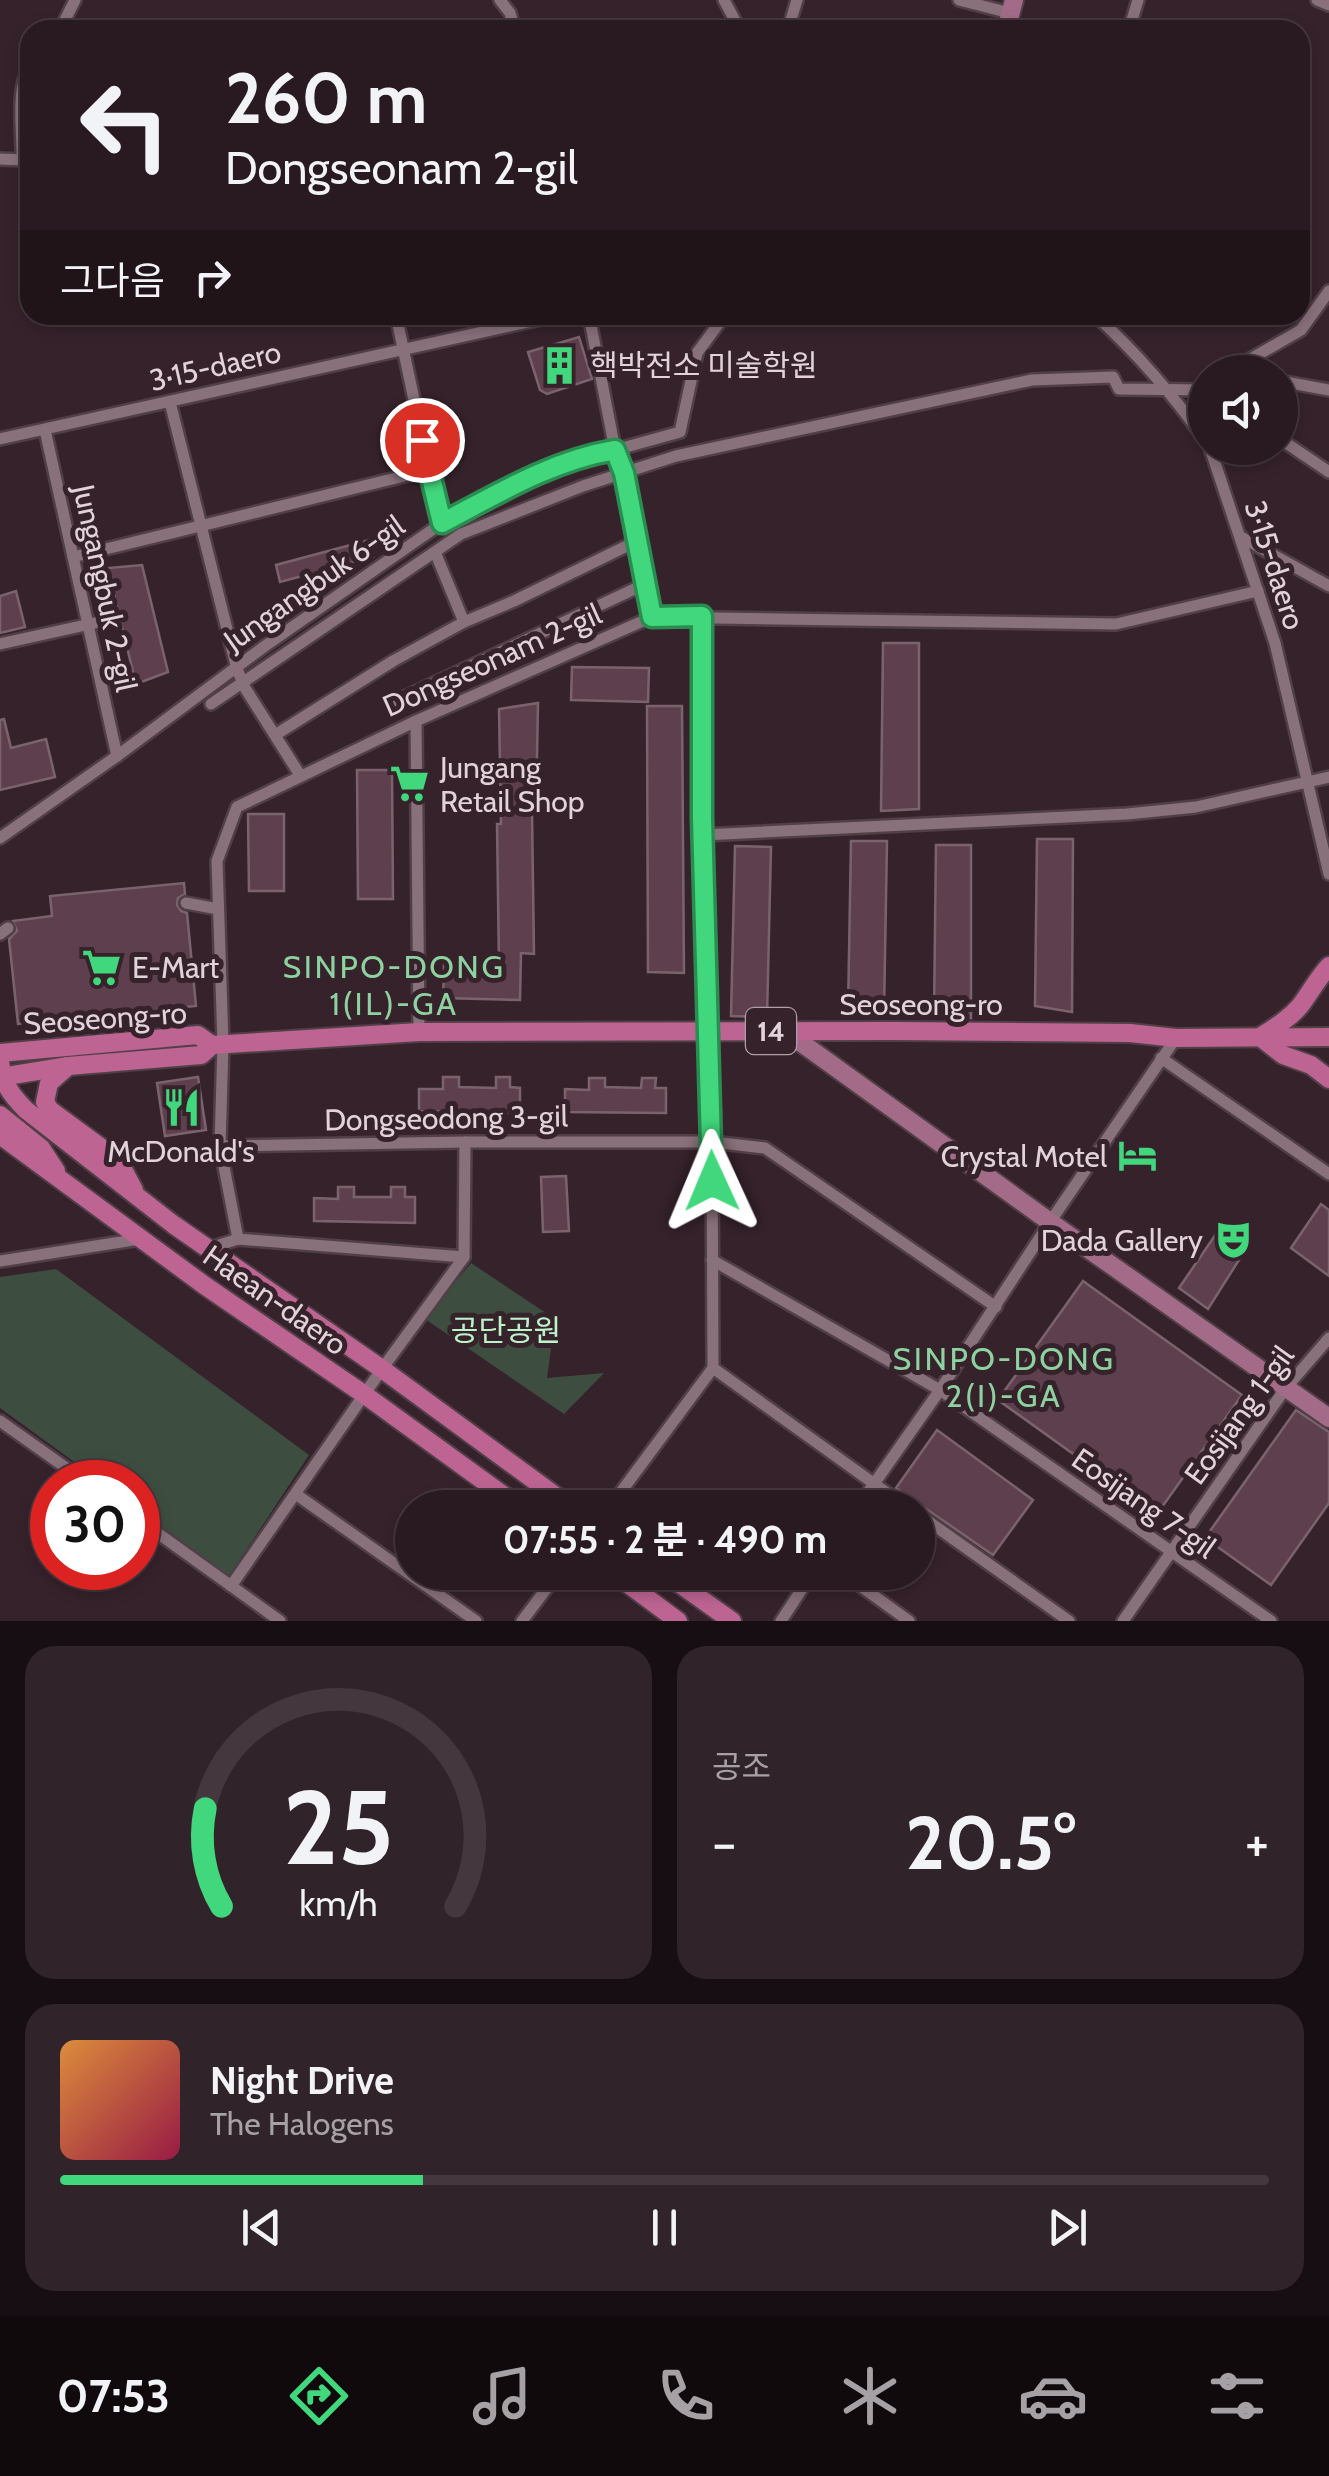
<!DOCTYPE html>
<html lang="ko">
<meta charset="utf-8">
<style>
body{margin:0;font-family:Cabin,"Noto Sans KR",sans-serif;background:#302329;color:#f1f3f6;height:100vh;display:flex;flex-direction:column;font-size:38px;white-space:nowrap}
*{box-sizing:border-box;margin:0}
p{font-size:32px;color:#a5a1a5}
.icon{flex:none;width:55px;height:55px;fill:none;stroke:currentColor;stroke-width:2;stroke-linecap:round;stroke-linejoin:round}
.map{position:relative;height:1621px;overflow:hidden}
.details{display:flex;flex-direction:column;gap:25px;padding:25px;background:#160e12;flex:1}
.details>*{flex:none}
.hud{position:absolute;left:20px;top:20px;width:1290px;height:305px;border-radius:30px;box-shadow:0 5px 15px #0003,0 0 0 2px #44383e;background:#281a20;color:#f1f3f6;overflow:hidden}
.fabs{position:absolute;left:1188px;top:355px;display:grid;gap:20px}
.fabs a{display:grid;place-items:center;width:110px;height:110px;border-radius:50%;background:#281a20;box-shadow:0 5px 15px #0003,0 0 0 2px #44383e;font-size:50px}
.speed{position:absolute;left:30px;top:1460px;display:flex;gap:20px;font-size:50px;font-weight:700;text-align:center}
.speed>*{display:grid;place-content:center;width:130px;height:130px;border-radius:50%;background:#281a20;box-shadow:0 5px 15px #0003,0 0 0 2px #44383e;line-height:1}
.speed .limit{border:15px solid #d22;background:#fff;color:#111}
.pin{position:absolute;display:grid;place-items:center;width:85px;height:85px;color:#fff;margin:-42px;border:5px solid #fff;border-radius:50%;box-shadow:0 2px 10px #0007}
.me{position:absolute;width:110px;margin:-55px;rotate:359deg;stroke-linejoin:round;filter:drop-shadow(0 0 8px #0008)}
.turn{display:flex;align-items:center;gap:35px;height:210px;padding:0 40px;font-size:45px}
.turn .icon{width:130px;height:130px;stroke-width:2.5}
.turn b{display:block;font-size:70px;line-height:85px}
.then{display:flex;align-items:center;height:95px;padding:0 40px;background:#0003;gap:20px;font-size:38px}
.big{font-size:75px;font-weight:700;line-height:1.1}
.details .card{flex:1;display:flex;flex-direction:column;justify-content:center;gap:15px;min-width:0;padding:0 35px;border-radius:30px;background:#302329}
.details .dial{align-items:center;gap:0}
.dial svg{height:260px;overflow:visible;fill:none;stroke:#44383e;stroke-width:7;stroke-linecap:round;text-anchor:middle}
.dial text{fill:#f1f3f6;stroke:none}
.song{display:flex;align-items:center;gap:30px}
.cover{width:120px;height:120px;border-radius:15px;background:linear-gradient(135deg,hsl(30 70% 55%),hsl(340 70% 35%))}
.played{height:10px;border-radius:5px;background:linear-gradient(90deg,#41d77c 30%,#44383e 30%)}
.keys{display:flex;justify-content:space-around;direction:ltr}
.heat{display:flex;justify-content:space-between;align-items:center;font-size:55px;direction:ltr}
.details .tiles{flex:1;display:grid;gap:25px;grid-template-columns:1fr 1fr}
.card:last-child{grid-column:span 2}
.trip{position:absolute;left:395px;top:1490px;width:540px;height:100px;border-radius:50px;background:#281a20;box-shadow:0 5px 15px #0003,0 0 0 2px #44383e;font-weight:700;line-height:100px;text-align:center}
.menu{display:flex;height:160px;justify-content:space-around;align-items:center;background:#100a0d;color:#a5a1a5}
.menu .icon{width:70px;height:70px}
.menu .selected{color:#41d77c}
.menu b{font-size:45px;color:#f1f3f6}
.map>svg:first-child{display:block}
</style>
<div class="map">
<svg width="1329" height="1621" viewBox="0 0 1329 1621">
<rect width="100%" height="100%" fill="#36222b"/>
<!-- green -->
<g fill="#3d4e41">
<polygon points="471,1263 555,1319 547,1378 604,1373 564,1414 425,1319"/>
<polygon points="56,1269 309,1455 229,1576 138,1509 138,1482 102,1482 0,1408 0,1277"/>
</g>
<!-- building -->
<g fill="#5e3f4e" stroke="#7b636d" stroke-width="2.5">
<polygon points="579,337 592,379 547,394 540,390 528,352"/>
<polygon points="369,540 373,557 280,582 276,565"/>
<polygon points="142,565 168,672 136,684 121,623 122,616 118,612 108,568"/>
<polygon points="16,591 25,627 0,633 0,596"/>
<polygon points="883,643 919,643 919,809 881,811"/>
<polygon points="572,667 649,668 648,702 571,700"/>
<polygon points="538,703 536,813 532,812 534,954 521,953 520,1000 443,998 444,965 499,966 497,824 501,824 499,709"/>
<polygon points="647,706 682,706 684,973 648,972"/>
<polygon points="4,719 11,748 46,739 55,777 0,790 0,720"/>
<polygon points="357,770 392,770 393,899 358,899"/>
<polygon points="248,814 284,814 284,891 249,891"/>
<polygon points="1037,839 1073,839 1072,1012 1035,1006"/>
<polygon points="851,841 887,841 884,1012 848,1011"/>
<polygon points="936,845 971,845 971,1018 934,1013"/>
<polygon points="735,846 771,847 767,1017 731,1016"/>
<polygon points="184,883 185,894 178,898 177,905 181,911 187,913 196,1006 18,1024 9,939 17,931 13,921 52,916 50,896"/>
<polygon points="198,1077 206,1130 165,1136 157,1083"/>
<polygon points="443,1077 459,1077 459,1087 496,1088 496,1077 510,1077 510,1087 520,1088 520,1113 419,1111 419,1089 443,1089"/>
<polygon points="589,1078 605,1078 605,1087 641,1088 642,1078 656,1078 655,1088 666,1088 666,1113 565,1112 565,1089 589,1090"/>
<polygon points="566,1176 569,1231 543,1232 541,1177"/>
<polygon points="338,1187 354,1187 354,1197 391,1197 391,1187 405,1187 405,1197 415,1197 415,1223 314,1221 314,1198 338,1199"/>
<polygon points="1321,1204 1329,1210 1329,1276 1291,1248"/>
<polygon points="1218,1231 1244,1252 1208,1309 1179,1288"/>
<polygon points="1083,1281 1242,1395 1157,1514 998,1400"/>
<polygon points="1296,1410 1329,1432 1329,1503 1271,1585 1205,1538"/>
<polygon points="937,1430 1033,1500 993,1555 896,1488"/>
</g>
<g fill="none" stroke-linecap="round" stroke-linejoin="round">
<defs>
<g id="street">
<polyline points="500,0 510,13 515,30"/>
<polyline points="724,0 740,30"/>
<polyline points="959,0 1010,13"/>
<polyline points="1317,0 1329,5"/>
<polyline points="60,30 75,0"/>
<polyline points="788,30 797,0"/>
<polyline points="1129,30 1138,0"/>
<polyline points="0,159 26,160"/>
<path d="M22,160C23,133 15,89 30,68"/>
<polyline points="396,315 429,470 442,523"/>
<polyline points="589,315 615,450 624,473 652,617"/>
<path d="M1095,315C1138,354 1171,392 1205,440"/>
<polyline points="1238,372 1247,361 1301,330 1329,291"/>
<polyline points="1280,381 1329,390"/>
<polyline points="170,402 237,669 245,688 300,775"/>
<polyline points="45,430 117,756"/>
<polyline points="0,439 559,315"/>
<polyline points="1280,439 1329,472"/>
<polyline points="1210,448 1275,643 1329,874"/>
<polyline points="1241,537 1329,586"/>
<polyline points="73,557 429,470"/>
<polyline points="464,622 514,601 637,541"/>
<polyline points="0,644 113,619"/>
<polyline points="394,702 645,584"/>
<polyline points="211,704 461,534 583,486 676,456 1032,380 1113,377 1119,389 1205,390"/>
<polyline points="416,721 419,1032"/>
<polyline points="275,735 393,661 464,622 435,552"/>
<polyline points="703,835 1127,814 1196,807 1329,777"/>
<polyline points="0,838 117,756 265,646 442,523 522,480 590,454 615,450 680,432 697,353 725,315"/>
<polyline points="186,903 218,909"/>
<polyline points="0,934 8,928"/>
<polyline points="1161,1058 1329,1174"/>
<polyline points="220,1146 465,1142 712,1142 765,1148 996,1307"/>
<polyline points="238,1239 220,1146 223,1044 217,861 237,807 416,721 652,617 1116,624 1258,591"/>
<polyline points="210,1248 238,1239 464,1257"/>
<polyline points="712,1260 940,1390 1271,1621"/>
<polyline points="0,1261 140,1239"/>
<polyline points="713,1368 908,1508"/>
<polyline points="0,1421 86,1482"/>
<polyline points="297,1495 476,1621"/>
<polyline points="609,1508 713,1368 712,1142 702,818 702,616"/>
<polyline points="857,1508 940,1390 1050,1222 1176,1038"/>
<polyline points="918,1514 1069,1621"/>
<polyline points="138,1519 280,1621"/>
<polyline points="841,1572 909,1621"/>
<polyline points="231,1586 382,1369 464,1257 465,1142"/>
<polyline points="522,1621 559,1572"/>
<polyline points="781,1621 813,1572"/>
<polyline points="1123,1621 1285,1389 1329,1338"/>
</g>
<g id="secondary">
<polyline points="1006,30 1014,0"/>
<polyline points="785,1031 1050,1222 1329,1418"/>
</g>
<g id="primary">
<path d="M1329,966C1317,979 1310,993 1300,1006C1289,1019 1274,1028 1260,1037L1283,1055L1311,1065L1329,1079"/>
<polyline points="0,1053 198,1035 212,1045 419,1032 893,1031 1130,1033 1176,1038 1329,1037"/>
<path d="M0,1062C3,1084 11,1095 26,1110L174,1225L382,1369L572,1508"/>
<polyline points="68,1066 49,1083 45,1102 50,1110 118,1160 134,1190"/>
<polyline points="0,1077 68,1066 201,1055 212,1045"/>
<polyline points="0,1115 41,1148 56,1171"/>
<polyline points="0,1135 204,1285 365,1395 521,1508"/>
<polyline points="612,1572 678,1621"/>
<polyline points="663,1572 732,1621"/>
</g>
</defs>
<!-- street casing -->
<use href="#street" stroke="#503f47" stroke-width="16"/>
<!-- secondary casing -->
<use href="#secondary" stroke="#503f47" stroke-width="22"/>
<!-- primary casing -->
<use href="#primary" stroke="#503f47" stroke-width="22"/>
<!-- street -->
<use href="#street" stroke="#89717b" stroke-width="11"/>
<!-- secondary -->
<use href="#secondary" stroke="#a36b87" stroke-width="18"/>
<!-- primary -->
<use href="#primary" stroke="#bd6492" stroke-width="18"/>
</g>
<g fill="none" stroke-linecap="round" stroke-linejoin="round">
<defs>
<path id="route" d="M422,440L442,523C497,494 553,460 615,450L624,473L652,617L702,616V818L712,1181"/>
</defs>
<!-- route casing -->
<use href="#route" stroke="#2a8c51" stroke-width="25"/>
<!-- route -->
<use href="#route" stroke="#41d77c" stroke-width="18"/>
</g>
<!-- icons -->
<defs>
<symbol id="building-bare" viewBox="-9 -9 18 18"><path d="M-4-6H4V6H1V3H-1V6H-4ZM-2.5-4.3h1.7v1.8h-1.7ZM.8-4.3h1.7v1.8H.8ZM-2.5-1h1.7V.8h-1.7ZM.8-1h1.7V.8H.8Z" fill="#41d77c" stroke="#36222b" stroke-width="2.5" paint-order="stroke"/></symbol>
<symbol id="supermarket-bare" viewBox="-9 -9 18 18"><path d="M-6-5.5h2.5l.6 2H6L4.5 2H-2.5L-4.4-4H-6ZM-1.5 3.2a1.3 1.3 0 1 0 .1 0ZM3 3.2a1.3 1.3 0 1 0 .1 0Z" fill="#41d77c" stroke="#36222b" stroke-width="2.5" paint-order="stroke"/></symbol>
<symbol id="restaurant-bare" viewBox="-9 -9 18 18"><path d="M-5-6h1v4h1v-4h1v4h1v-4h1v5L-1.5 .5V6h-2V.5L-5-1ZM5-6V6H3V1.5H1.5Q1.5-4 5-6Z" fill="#41d77c" stroke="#36222b" stroke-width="2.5" paint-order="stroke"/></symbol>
<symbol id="hotel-bare" viewBox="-9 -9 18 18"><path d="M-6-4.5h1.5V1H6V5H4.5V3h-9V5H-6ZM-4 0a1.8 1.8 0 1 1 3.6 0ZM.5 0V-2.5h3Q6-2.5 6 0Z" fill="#41d77c" stroke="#36222b" stroke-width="2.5" paint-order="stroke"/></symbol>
<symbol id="theatre-bare" viewBox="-9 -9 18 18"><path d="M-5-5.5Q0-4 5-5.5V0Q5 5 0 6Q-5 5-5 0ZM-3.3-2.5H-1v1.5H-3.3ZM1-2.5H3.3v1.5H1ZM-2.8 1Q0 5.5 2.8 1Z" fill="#41d77c" stroke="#36222b" stroke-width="2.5" paint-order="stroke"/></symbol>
</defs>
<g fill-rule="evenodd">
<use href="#building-bare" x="532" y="338" width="55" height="55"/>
<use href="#supermarket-bare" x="382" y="756" width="55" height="55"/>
<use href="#supermarket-bare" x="74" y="940" width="55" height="55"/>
<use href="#restaurant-bare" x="154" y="1080" width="55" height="55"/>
<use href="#hotel-bare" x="1110" y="1128" width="55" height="55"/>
<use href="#theatre-bare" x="1206" y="1212" width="55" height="55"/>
</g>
<g text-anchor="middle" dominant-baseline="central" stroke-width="10" stroke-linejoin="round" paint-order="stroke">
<!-- shield labels -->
<rect fill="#36222b" stroke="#ae9ea5" stroke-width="2.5" x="746" y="1008" width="50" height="46" rx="8"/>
<g font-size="28" font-weight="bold" fill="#e1d3d9">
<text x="771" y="1031">14</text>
</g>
<!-- poi labels -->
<g font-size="30" fill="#e1d3d9" stroke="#36222b" text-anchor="start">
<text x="590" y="365">핵박전소 미술학원</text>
<text x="440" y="767">Jungang<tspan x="440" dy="34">Retail Shop</tspan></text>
<text x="132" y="967">E-Mart</text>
<text x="181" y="1151" text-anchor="middle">McDonald's</text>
<text x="1107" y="1156" text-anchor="end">Crystal Motel</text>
<text x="1203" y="1240" text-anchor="end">Dada Gallery</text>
</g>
<!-- street labels -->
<g font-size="30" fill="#e1d3d9" stroke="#36222b">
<text transform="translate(215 366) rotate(-13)">3·15-daero</text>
<text transform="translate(1275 565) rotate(72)">3·15-daero</text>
<text transform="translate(314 583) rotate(-35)">Jungangbuk 6-gil</text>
<text transform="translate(105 588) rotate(78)">Jungangbuk 2-gil</text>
<text transform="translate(492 660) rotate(-24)">Dongseonam 2-gil</text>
<text x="921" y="1004">Seoseong-ro</text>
<text transform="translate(105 1018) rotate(-4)">Seoseong-ro</text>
<text transform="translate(446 1118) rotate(-1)">Dongseodong 3-gil</text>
<text transform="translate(275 1300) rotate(35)">Haean-daero</text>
<text transform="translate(1239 1415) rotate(-54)">Eosijang 1-gil</text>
<text transform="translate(1144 1503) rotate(35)">Eosijang 7-gil</text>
</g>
<!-- park labels -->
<g font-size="30" fill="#bdf3cb" stroke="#36222b">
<text x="506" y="1330">공단공원</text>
</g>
<!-- neighbourhood labels -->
<g font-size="32" letter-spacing="2.5" fill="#8dd2a0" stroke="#36222b">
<text x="394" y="966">SINPO-DONG<tspan x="394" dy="37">1(IL)-GA</tspan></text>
<text x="1004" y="1358">SINPO-DONG<tspan x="1004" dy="37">2(I)-GA</tspan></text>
</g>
</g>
</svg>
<div class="fabs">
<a><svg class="icon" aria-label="sound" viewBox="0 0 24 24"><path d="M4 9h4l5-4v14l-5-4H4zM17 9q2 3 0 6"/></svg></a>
</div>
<div class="speed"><div class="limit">30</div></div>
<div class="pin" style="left:422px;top:440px;background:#d93025"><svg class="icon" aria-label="arrive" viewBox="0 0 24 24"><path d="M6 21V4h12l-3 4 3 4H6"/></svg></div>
<svg class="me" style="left:712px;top:1181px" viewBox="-20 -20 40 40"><path d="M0-17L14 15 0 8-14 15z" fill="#41d77c" stroke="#fff" stroke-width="4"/></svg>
<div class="trip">07:55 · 2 분 · 490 m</div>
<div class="hud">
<div class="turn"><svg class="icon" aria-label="left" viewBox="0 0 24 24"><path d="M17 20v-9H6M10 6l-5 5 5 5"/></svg><div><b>260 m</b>Dongseonam 2-gil</div></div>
<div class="then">그다음<svg class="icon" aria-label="right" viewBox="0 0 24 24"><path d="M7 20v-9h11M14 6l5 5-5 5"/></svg></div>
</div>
</div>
<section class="details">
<div class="tiles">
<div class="card dial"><svg viewBox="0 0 100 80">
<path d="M14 69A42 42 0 1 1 86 69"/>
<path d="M14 69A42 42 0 0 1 9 39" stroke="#41d77c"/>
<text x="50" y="56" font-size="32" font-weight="700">25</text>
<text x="50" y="72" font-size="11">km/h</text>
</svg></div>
<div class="card"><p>공조</p>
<div class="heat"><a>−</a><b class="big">20.5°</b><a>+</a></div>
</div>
<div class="card">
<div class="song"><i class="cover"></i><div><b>Night Drive</b><p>The Halogens</p></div></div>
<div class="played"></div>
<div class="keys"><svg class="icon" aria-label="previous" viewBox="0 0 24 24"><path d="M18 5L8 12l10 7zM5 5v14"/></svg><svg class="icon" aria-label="pause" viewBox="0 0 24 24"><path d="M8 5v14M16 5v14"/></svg><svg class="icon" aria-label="next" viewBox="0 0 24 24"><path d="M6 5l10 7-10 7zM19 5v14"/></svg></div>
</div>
</div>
</section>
<nav class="menu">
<b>07:53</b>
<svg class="icon selected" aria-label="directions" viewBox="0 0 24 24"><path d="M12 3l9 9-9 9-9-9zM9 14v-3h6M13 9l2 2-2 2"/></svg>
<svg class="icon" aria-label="music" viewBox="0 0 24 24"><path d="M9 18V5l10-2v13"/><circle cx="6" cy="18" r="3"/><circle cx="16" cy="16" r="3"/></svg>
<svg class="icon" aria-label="phone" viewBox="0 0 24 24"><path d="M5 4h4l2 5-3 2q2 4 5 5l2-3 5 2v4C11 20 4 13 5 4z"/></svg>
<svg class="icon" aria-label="climate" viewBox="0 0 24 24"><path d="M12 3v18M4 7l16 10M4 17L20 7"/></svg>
<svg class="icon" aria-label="car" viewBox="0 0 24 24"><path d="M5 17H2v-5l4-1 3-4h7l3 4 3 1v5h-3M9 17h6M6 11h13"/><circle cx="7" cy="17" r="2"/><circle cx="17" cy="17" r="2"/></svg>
<svg class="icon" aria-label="filters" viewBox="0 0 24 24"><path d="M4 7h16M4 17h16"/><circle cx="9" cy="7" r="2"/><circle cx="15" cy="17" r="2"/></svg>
</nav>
